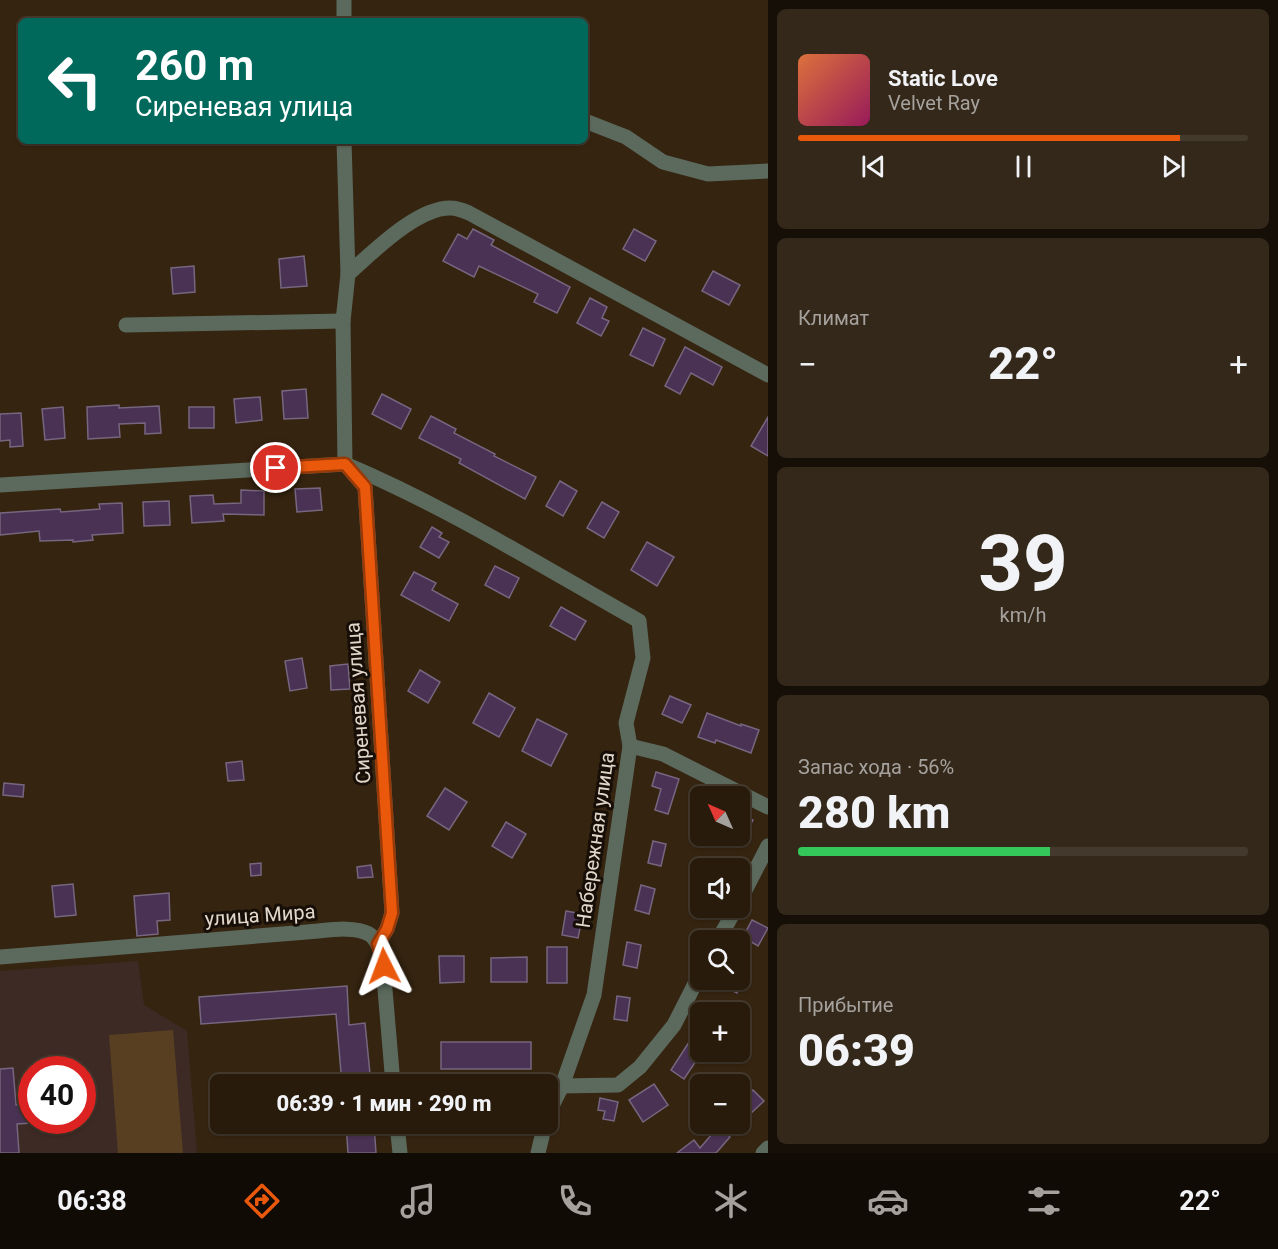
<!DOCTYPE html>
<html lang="ru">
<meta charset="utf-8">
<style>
body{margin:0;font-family:Roboto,sans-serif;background:#34281a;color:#f1f3f6;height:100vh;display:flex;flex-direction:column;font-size:22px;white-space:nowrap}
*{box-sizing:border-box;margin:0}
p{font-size:20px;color:#a5a19d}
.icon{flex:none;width:33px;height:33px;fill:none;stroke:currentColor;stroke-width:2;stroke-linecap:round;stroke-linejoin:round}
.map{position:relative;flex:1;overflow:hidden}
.sheet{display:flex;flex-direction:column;gap:9px;padding:9px;background:#160f07;width:510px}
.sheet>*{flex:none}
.hud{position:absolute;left:18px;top:18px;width:570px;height:126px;border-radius:9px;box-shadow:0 2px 4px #0004,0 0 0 2px #44392d;background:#00695c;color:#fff;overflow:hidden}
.needle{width:39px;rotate:315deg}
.fabs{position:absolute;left:690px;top:786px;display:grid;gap:12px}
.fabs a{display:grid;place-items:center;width:60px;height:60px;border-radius:9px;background:#281b0c;box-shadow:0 2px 4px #0004,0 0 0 2px #44392d;font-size:30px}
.speed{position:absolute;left:18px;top:1056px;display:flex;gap:12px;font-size:30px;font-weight:700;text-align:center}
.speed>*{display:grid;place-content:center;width:78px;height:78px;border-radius:50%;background:#281b0c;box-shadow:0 2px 4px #0004,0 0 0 2px #44392d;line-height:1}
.speed .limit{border:9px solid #d22;background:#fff;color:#111}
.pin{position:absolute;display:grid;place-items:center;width:51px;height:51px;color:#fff;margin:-26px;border:3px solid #fff;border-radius:50%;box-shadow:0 2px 6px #0007}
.me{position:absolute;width:66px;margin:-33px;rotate:357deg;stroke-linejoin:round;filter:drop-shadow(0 0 4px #0008)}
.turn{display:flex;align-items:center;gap:21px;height:126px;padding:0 18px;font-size:27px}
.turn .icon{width:78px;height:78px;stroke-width:2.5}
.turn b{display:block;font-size:42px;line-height:51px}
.big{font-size:45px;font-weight:800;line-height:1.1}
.sheet .card{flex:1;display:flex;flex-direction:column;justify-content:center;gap:9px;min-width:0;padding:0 21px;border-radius:9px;background:#34281a}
.sheet .dial{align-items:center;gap:0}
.dial b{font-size:78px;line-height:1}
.song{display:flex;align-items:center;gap:18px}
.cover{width:72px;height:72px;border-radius:9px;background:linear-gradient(135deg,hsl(20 70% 55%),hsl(330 70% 35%))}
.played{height:6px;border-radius:3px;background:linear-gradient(90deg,#ea580c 85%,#44392d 85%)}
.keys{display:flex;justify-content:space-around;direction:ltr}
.heat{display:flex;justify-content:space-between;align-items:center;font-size:33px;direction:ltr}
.charge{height:9px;border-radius:4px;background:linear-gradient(90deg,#34c759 56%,#44392d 0)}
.trip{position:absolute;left:210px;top:1074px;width:348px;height:60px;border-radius:9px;background:#281b0c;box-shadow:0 2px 4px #0004,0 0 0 2px #44392d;font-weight:800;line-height:60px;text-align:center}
.dock{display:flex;height:96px;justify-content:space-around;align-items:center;background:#100b05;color:#a5a19d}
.dock .icon{width:42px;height:42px}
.dock .active{color:#ea580c}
.dock b{font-size:27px;color:#f1f3f6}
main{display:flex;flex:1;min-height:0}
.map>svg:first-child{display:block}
</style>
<main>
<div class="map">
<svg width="768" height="1153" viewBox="0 0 768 1153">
<rect width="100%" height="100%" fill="#352410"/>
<!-- education -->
<path fill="#3d2a25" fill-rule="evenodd" d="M138,961L144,1005L187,1031L197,1153H0V971ZM32,1070H82V1120H32Z"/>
<!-- green -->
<polygon fill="#583f21" points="173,1030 183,1153 118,1153 109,1035"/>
<!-- building -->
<g fill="#493253" stroke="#76667f" stroke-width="1.5">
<polygon points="473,229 494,240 491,245 570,287 557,313 534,302 538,294 479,266 474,277 443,261 458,234 467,239"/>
<polygon points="634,229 656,241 645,261 623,249"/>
<polygon points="304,256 307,286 281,288 279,259"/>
<polygon points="194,266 195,292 173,294 171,268"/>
<polygon points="713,271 740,285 729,305 702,291"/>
<polygon points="590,298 607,307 602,318 609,321 601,336 577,323"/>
<polygon points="643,328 665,339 653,366 630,355"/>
<polygon points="685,347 722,367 713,385 691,373 680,394 665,386"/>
<polygon points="306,389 308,418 284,419 282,391"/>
<polygon points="382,394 411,409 401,429 372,414"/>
<polygon points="260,397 262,420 236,423 234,399"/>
<polygon points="119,405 119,408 159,406 161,433 145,434 145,423 119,424 120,437 88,439 87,407"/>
<polygon points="63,407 65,438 45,440 42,409"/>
<rect x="189" y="407" width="25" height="21"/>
<polygon points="21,413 23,446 10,447 10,440 0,441 0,414"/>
<polygon points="431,416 456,429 454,433 495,454 494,456 536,477 525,499 459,463 461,459 419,438"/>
<polygon points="768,417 768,456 751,446"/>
<polygon points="560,481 577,491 563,516 546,506"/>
<polygon points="320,488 322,510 297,512 295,489"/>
<polygon points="241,490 264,491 264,515 223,514 224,521 192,523 190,496 213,495 214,504 241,503"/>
<polygon points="169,501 170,525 144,526 143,502"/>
<polygon points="602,502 619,512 604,538 587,528"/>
<polygon points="122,503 123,533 92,535 93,540 73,542 73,540 40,541 39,531 0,535 0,513 60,509 61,512 100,509 99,504"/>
<polygon points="432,527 442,533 439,537 449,542 439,558 420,547"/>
<polygon points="647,542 674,557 657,586 631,570"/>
<polygon points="495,566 519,578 509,598 485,585"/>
<polygon points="414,572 436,583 432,590 458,604 449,621 401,595"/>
<polygon points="561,607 586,621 575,640 550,626"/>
<polygon points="302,658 307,688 290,691 285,661"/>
<polygon points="348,664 350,689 331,690 330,666"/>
<polygon points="420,670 440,682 428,703 408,691"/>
<polygon points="489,693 515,708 499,737 473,723"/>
<polygon points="670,696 691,705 682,723 662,714"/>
<polygon points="707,713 741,726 741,724 759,730 751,753 716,740 715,743 698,737"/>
<polygon points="537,719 567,734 551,766 522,751"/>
<polygon points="242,761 244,780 228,781 226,763"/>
<polygon points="656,772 679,779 668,814 655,810 661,789 652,786"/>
<polygon points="4,783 24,785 23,797 3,795"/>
<polygon points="445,788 467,802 449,830 427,816"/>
<polygon points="740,813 753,820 740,844"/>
<polygon points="506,822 526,834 512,858 492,846"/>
<polygon points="653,841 666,844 661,866 648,863"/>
<polygon points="261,863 261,875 251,876 250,864"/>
<polygon points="371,865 373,877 358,878 357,867"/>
<polygon points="73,884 76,915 55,917 52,886"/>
<polygon points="641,885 655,889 649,914 635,910"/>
<polygon points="169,893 170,920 157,921 158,934 137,936 134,896"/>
<polygon points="566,911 583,914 578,938 562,935"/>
<polygon points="752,920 768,928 758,946 743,937"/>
<polygon points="627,942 641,945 637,968 623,965"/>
<rect x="547" y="947" width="20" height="36"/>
<polygon points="439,956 464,956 464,982 440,983"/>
<polygon points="527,957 527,982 491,982 491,958"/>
<polygon points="710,980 743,980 737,993"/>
<polygon points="347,986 349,1025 365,1023 371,1084 342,1084 336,1014 201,1024 199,997"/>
<polygon points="617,996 630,998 627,1021 614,1019"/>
<polygon points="700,1025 700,1055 684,1079 671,1070"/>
<rect x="441" y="1042" width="90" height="27"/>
<polygon points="13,1068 16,1105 32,1104 32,1123 17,1124 19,1153 0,1153 0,1069"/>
<polygon points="654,1084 668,1105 643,1122 629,1100"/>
<polygon points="753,1090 764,1101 747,1117 740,1109 740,1103"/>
<polygon points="600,1098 618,1102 614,1121 603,1119 605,1111 598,1110"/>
<polygon points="346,1124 374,1124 376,1153 348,1153"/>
<polygon points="718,1127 730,1137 716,1153 677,1153 694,1140 700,1148"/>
</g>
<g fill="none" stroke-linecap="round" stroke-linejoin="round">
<!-- minor -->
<g stroke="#5b6a5d" stroke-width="15">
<polyline points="344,0 344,21"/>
<polyline points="585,121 626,137 663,162 708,174 768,171"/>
<path d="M344,141L348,274L343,321L345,464C447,507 543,567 639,621L643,658L626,723L630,746L594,995L562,1086L548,1114"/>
<path d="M348,274C372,253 417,207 451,208C457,208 464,211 469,213L768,375"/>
<polyline points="126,325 343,321"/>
<polyline points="0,485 345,464 365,487 392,913 387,929 378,944"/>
<polyline points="630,746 663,754 768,807"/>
<polyline points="740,900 768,846"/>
<polyline points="718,940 736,908"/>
<path d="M0,957L307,932C325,931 352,925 369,934C376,938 379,947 382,954L393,1084"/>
<polyline points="562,1086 618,1085 640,1067 674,1025 700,974"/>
<polyline points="397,1124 400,1153"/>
<polyline points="538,1153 545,1124"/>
<polyline points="763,1153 768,1148"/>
</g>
</g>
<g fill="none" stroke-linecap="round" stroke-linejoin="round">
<defs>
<polyline id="route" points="276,468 345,464 365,487 392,913 387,929 378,944 384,966"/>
</defs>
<!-- route casing -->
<use href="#route" stroke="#983908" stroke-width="15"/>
<!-- route -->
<use href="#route" stroke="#ea580c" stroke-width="10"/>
</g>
<g text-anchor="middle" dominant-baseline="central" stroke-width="6" stroke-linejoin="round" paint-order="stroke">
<!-- street labels -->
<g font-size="20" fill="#e2d7ca" stroke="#170f07">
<text transform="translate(358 703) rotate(-94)">Сиреневая улица</text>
<text transform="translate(595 840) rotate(-82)">Набережная улица</text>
<text transform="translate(260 915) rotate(-4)">улица Мира</text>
</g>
</g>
</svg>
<div class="fabs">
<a><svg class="needle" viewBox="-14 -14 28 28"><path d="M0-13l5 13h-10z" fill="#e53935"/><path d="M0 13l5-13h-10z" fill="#a5a19d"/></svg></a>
<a><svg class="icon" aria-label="sound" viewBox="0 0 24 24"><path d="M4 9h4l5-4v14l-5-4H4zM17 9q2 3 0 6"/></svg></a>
<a><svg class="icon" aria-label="search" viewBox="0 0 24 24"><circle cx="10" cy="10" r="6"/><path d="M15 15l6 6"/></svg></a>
<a>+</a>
<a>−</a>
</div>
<div class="speed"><div class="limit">40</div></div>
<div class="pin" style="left:276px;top:468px;background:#d93025"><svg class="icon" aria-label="arrive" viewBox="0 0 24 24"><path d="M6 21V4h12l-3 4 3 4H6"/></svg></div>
<svg class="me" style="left:384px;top:966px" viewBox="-20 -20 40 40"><path d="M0-17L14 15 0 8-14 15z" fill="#ea580c" stroke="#fff" stroke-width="4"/></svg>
<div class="trip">06:39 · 1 мин · 290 m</div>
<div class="hud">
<div class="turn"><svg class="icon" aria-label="left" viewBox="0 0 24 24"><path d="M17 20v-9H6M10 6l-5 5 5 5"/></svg><div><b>260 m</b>Сиреневая улица</div></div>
</div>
</div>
<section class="sheet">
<div class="card">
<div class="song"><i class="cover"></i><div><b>Static Love</b><p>Velvet Ray</p></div></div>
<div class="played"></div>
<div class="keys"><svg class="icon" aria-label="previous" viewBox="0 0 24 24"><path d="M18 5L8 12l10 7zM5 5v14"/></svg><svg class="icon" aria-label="pause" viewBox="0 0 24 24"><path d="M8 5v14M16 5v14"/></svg><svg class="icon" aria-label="next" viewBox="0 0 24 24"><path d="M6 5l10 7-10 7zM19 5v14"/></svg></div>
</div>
<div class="card"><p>Климат</p>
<div class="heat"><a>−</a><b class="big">22°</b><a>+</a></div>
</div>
<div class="card dial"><b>39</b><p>km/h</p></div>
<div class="card"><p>Запас хода · 56%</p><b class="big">280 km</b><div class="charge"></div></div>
<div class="card"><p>Прибытие</p><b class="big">06:39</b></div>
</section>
</main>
<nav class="dock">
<b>06:38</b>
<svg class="icon active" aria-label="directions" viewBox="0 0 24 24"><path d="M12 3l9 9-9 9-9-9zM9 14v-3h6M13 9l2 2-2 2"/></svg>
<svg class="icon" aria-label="music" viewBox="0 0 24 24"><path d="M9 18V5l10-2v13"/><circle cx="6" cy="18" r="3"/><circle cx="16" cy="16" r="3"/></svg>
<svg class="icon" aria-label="phone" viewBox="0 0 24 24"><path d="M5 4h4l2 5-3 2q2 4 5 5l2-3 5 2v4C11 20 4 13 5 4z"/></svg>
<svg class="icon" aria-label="climate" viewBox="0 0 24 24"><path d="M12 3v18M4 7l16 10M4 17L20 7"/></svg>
<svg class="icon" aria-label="car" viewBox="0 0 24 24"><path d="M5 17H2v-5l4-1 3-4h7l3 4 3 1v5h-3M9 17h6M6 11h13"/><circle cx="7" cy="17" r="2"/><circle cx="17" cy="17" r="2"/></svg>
<svg class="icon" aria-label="filters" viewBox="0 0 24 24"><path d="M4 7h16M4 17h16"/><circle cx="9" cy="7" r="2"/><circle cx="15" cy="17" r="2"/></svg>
<b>22°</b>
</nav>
